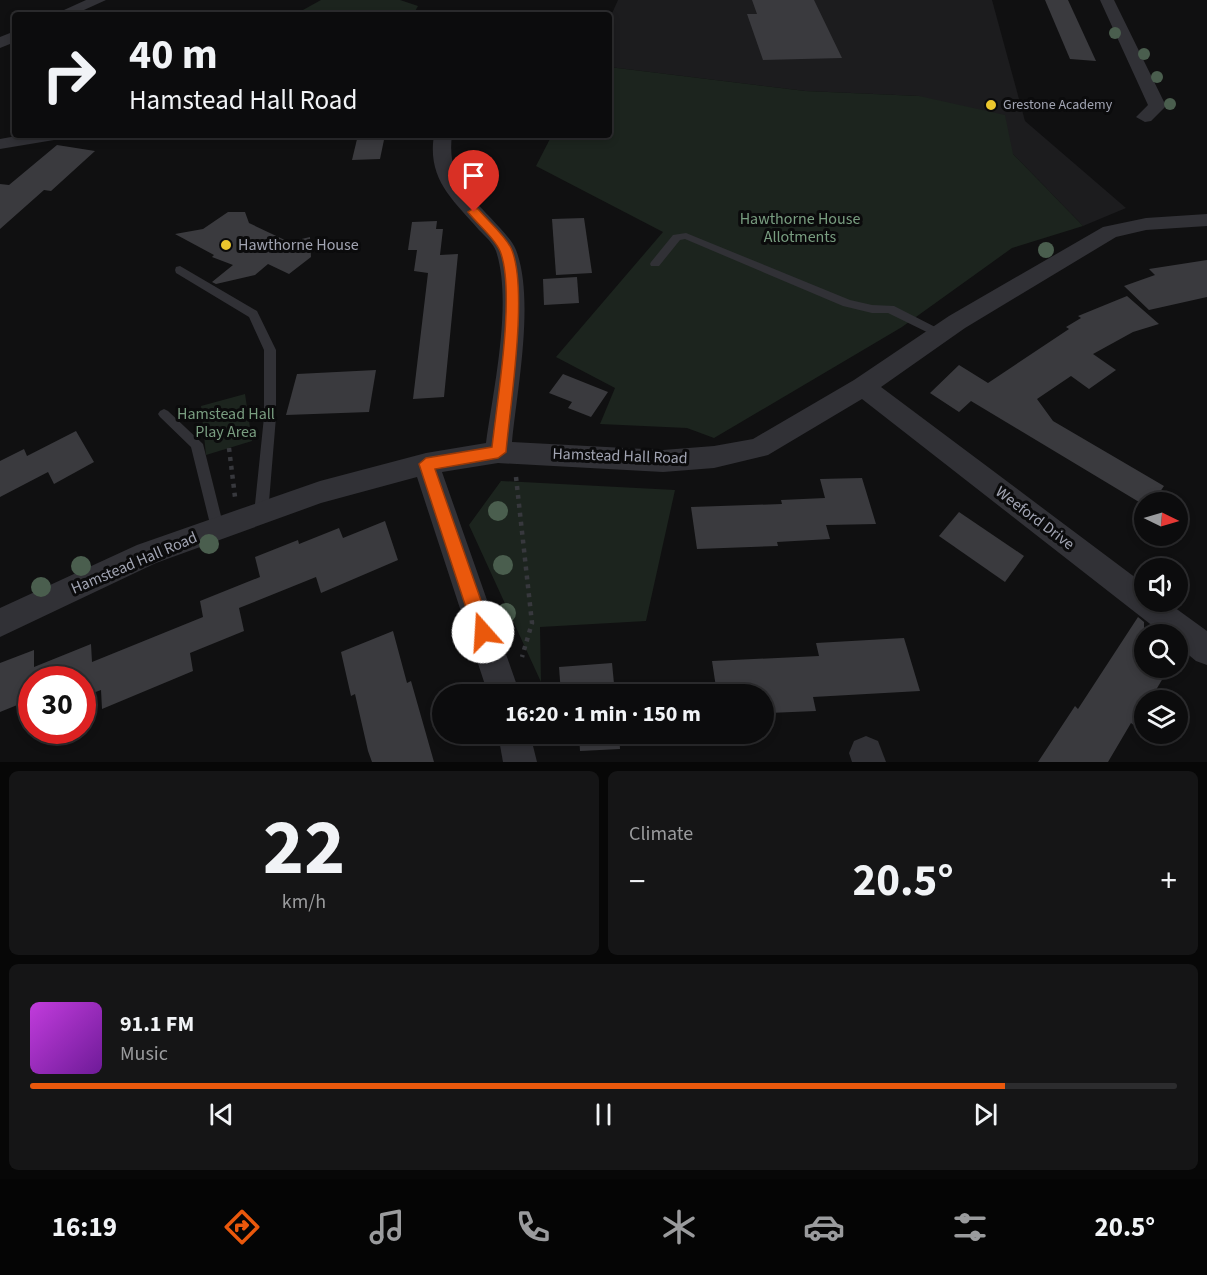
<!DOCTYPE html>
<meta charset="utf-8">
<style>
body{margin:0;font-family:"Source Sans 3",sans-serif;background:#151516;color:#f1f3f6;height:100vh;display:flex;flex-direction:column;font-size:22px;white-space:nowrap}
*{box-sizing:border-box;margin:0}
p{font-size:20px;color:#9a9b9d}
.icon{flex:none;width:33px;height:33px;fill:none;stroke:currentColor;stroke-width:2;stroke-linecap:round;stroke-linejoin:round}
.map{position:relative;height:762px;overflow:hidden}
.panel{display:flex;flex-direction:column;gap:9px;padding:9px;background:#070707;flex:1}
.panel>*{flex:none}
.banner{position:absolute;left:12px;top:12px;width:600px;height:126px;border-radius:6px;box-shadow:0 3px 9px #0003,0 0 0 2px #2c2c2e;background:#0c0c0d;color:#f1f3f6;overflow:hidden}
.needle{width:39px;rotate:95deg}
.tools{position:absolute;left:1134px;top:492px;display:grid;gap:12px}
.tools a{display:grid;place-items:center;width:54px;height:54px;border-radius:50%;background:#0c0c0d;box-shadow:0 3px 9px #0003,0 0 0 2px #2c2c2e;font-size:30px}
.speed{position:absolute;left:18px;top:666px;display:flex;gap:12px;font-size:30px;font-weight:700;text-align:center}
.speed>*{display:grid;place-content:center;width:78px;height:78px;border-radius:50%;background:#0c0c0d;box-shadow:0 3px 9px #0003,0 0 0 2px #2c2c2e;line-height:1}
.speed .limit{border:9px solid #d22;background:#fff;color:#111}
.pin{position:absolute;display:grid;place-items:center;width:51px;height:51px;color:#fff;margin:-62px -26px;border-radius:50% 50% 50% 0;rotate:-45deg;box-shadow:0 0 6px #0007}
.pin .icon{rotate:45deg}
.me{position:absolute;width:66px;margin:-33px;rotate:341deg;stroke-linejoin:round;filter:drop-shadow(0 0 4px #0008)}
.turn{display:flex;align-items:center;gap:21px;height:126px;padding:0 18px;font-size:27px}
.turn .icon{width:78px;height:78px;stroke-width:2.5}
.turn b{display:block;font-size:42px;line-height:51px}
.big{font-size:45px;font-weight:700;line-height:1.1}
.panel .card{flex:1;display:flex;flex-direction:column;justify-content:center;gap:9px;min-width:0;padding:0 21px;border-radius:9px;background:#151516}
.panel .dial{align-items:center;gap:0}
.dial b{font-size:78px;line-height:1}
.song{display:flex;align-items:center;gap:18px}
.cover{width:72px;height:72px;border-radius:9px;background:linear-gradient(135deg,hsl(290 70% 55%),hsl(280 70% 35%))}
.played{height:6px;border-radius:3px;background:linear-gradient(90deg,#ea580c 85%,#2c2c2e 85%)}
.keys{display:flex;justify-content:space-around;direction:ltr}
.heat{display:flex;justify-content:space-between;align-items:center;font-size:33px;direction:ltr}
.panel .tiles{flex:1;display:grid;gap:9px;grid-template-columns:1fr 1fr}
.card:last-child{grid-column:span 2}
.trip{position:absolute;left:432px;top:684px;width:342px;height:60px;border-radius:30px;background:#0c0c0d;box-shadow:0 3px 9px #0003,0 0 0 2px #2c2c2e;font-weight:700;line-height:60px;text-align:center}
.tabs{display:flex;height:96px;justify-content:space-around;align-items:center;background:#050505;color:#9a9b9d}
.tabs .icon{width:42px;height:42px}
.tabs .current{color:#ea580c}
.tabs b{font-size:27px;color:#f1f3f6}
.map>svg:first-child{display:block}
</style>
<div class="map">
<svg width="1207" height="762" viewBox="0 0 1207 762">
<rect width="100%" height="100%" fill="#101011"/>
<!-- built -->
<polygon fill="#1c1c1e" points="618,0 992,0 1025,121 1126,208 1083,226 1013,154 919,96 805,91 609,67 609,20"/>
<!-- green -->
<g fill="#1c241e">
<polygon points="321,0 400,0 418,6 413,15 294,15"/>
<polygon points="609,67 805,91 919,96 1005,115 1013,154 1083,226 1012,248 902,327 714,438 687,428 600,424 615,388 556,357 663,232 536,166 552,135 609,135"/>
<polygon points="245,394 252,441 206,455 201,406"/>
<polygon points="501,481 675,490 646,621 540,627 541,682 469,525"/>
</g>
<!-- building -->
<g fill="#3a3a3e">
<polygon points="752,0 814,0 842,58 763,60 747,14 757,14"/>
<polygon points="1045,0 1068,0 1096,61 1070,59"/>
<polygon points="358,135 385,135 380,159 352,160"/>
<polygon points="57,145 95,151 51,191 44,190 0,229 0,184 9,185"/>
<polygon points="228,212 245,212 249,223 289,242 310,237 311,257 289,274 268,264 255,275 216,284 212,282 233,265 212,257 214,255 175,234 203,229"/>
<polygon points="584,218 592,273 556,275 552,219"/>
<polygon points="437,221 436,229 443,229 440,255 458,254 444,397 413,399 428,273 414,271 417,250 408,250 412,222"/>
<polygon points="1207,260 1207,297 1149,310 1124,286 1155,275 1149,269"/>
<polygon points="577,277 579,303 544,305 543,279"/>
<polygon points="1127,296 1159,324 1133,332 1093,354 1116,370 1089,389 1071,376 1037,399 1053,421 1164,486 1153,502 1144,502 1144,505 971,401 959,412 930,393 959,365 988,383 1069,329 1066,327 1081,318 1078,316"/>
<polygon points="376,370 369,412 286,415 297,374"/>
<polygon points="563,374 608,392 591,417 568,408 572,402 549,393"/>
<polygon points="76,431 94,462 54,484 48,472 0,497 0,461 24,449 27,456"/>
<polygon points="862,478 876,524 826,525 830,539 777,542 778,546 697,549 691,507 782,504 781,500 825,498 820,479"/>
<polygon points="959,512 1024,556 1005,582 939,536"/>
<polygon points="385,521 398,560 321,593 316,577 239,608 244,631 190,653 193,671 102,709 101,690 82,697 82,680 32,680 32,699 0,712 0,663 34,650 34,667 91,644 92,662 203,617 200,601 260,577 255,557 298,540 299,544 339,528 343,538"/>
<polygon points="1138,617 1144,622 1144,668 1169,668 1150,700 1144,700 1144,710 1135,726 1131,723 1108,762 1038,762 1075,706 1078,709"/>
<polygon points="393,631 407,683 411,681 434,762 372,762 368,751 355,694 351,696 341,652"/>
<polygon points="904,638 920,691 813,697 816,711 769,713 766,694 717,694 712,661 819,656 816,643"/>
<polygon points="612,663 615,694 561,694 559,667"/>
<polygon points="579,734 619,734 620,749 580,751"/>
</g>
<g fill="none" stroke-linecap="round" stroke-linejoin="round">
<!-- path -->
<g stroke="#37383d" stroke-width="4.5" stroke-dasharray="4 5" stroke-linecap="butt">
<polyline points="229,448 235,497"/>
<polyline points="516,477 532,623 522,657"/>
</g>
<!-- service -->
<g fill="#313136" fill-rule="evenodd">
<polygon points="686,233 850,300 872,305 894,306 943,331 945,334 939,338 888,313 872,313 843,306 685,239 680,240 659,266 651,266 650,264 651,262 673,235"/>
<polygon points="180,266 257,311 276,350 276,417 268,514 266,518 261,520 256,518 254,514 264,417 264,350 249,317 176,273 175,270 176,267"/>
<polygon points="164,409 168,411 203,444 224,528 222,532 217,534 212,532 191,447 160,417 158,414 160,411"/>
</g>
<!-- minor -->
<g fill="#313136" fill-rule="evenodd">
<polygon points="86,0 106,0 73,15 53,15"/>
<polygon points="1100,0 1114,0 1166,106 1151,121 1145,122 1136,117 1148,105"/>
<polygon points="15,31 15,42 0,48 0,37"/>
<polygon points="22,135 63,135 54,140 0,149 0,139"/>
<path d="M434,135H452C446,181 473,197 500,228C506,235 513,242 516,250C535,299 517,390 512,442L663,450L714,446L753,439L854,380L949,316L1103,227L1146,218L1207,214V226L1146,230L1116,237L965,328L881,387L1144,584V602H1167L1207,631V665L1196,661L1178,646V634H1163L862,399L768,455L714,468L663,472L498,463L442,472L520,694H488L417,477L321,503L156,563L0,637V608L137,545L320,481L426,453L486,443C493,391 513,302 496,251C493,243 485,236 479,230C452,199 427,179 434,135Z"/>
<polygon points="498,734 530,734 537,762 503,762"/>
<polygon points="866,736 878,741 886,762 852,762 849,753 854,741"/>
</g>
</g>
<!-- trees -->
<g fill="#4a5e4e">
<circle cx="1115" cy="33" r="6"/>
<circle cx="1144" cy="54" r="6"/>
<circle cx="1157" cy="77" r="6"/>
<circle cx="1170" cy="104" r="6"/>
<circle cx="1046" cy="250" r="8"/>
<circle cx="498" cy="511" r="10"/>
<circle cx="209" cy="544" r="10"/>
<circle cx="503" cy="565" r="10"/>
<circle cx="81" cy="566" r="10"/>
<circle cx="41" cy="587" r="10"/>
<circle cx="506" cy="613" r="10"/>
</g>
<!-- route -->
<path fill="#ea580c" stroke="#983908" stroke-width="1.5" d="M474,208L478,209C488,221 504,234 511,248C529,287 510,406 506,452L498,458L435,469L492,632L489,638L483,640L477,638L474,632L419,464L426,458L492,447C497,401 516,291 500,251C494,237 477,224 468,212Z"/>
<!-- markers -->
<g fill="#ecc72d" stroke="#0b0b0c" stroke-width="2">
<circle cx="991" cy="105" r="6"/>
<circle cx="226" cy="245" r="6"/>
</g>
<g text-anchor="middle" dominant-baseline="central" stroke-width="6" stroke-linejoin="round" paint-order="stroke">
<!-- far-poi labels -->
<g font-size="14" fill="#a1a4b2" stroke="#0b0b0c" text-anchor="start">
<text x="1003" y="105">Grestone Academy</text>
</g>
<!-- park labels -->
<g font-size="16" fill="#799d80" stroke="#0b0b0c">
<text x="800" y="219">Hawthorne House<tspan x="800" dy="18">Allotments</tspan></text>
<text x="226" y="414">Hamstead Hall<tspan x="226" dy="18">Play Area</tspan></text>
</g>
<!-- poi labels -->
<g font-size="16" fill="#a1a4b2" stroke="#0b0b0c" text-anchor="start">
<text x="238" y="245">Hawthorne House</text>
</g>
<!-- street labels -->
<g font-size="16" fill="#a1a4b2" stroke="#0b0b0c">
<text transform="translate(620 456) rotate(2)">Hamstead Hall Road</text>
<text transform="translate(1035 518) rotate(37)">Weeford Drive</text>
<text transform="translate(134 563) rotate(-23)">Hamstead Hall Road</text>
</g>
</g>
</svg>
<div class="tools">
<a><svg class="needle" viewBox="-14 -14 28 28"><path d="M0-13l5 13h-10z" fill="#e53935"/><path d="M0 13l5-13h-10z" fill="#9a9b9d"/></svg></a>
<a><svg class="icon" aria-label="sound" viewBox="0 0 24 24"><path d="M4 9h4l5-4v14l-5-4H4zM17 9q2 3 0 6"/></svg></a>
<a><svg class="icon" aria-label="search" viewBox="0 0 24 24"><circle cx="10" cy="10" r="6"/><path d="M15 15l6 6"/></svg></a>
<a><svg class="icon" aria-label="layers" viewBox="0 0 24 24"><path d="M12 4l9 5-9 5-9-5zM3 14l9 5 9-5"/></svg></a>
</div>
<div class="speed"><div class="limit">30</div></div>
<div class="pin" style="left:474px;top:212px;background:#d93025"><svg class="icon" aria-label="arrive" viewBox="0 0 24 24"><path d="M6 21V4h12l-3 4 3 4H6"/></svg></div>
<svg class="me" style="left:483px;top:632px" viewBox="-20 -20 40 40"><circle r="19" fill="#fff"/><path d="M0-13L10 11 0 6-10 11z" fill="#ea580c"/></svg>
<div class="trip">16:20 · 1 min · 150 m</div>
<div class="banner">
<div class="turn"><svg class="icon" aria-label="right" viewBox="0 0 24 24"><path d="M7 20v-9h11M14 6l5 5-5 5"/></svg><div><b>40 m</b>Hamstead Hall Road</div></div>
</div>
</div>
<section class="panel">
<div class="tiles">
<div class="card dial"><b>22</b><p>km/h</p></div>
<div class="card"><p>Climate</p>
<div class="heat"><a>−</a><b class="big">20.5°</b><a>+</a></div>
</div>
<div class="card">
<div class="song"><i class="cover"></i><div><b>91.1 FM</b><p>Music</p></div></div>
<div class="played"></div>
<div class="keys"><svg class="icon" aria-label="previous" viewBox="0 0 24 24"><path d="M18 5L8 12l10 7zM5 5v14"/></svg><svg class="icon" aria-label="pause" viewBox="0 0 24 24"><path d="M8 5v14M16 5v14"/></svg><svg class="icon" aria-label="next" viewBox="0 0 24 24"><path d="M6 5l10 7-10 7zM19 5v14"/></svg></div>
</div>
</div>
</section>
<nav class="tabs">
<b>16:19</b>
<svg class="icon current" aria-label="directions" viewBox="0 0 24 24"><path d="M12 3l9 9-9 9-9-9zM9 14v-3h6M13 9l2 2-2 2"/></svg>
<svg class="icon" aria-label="music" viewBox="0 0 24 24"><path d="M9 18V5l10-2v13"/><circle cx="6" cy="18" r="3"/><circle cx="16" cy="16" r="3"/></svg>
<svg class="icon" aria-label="phone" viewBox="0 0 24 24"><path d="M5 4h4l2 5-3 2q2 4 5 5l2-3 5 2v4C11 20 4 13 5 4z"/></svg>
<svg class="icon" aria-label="climate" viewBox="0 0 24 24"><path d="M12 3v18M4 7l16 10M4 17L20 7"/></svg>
<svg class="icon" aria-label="car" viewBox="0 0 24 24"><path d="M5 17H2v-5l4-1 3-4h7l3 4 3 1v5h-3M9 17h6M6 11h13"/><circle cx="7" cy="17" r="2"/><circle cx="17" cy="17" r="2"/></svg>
<svg class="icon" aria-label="filters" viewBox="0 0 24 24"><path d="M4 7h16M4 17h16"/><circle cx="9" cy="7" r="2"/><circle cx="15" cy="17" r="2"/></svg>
<b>20.5°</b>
</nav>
